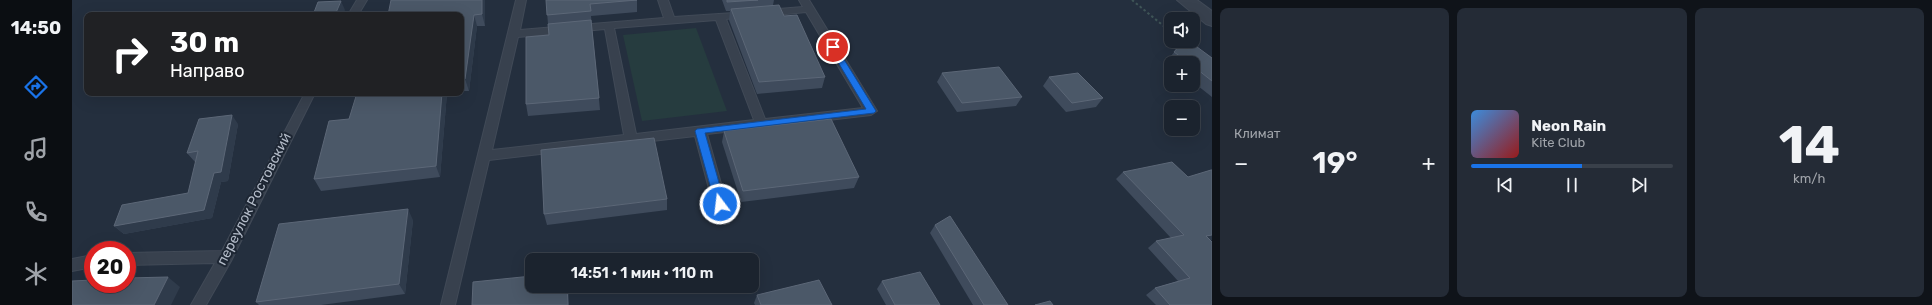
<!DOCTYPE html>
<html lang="ru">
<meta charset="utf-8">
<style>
body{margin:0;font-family:Rubik,sans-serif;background:#242b36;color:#f1f3f6;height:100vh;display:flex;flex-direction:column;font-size:15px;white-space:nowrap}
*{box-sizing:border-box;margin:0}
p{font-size:13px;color:#a0a4aa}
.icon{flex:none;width:22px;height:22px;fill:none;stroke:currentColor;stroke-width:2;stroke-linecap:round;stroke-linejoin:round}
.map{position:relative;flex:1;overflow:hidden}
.side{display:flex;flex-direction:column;gap:8px;padding:8px;background:#0f1319;width:720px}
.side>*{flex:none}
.banner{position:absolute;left:12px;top:12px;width:380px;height:84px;border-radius:8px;box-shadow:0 4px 16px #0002,0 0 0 1px #39404a;background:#202124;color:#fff;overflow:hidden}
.controls{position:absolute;left:1092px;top:12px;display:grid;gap:8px}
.controls a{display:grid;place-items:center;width:36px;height:36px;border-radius:8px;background:#1b232e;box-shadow:0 4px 16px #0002,0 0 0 1px #39404a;font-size:20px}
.speed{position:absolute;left:12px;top:241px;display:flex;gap:8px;font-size:20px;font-weight:700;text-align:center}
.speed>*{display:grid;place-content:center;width:52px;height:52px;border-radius:50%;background:#1b232e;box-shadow:0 4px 16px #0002,0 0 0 1px #39404a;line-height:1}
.speed .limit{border:6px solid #d22;background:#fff;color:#111}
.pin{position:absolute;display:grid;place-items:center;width:34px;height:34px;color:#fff;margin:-17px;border:2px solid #fff;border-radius:50%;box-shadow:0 1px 4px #0007}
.me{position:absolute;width:44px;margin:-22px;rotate:345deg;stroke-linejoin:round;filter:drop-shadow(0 0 3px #0008)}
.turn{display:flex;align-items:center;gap:14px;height:84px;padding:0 20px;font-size:18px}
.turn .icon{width:52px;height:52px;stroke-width:2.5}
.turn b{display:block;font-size:28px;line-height:34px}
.big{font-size:30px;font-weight:600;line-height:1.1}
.side .tile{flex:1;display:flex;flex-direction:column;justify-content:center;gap:6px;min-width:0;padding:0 14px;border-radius:8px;background:#242b36}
.side .dial{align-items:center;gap:0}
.dial b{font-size:52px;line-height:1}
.song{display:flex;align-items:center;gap:12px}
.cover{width:48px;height:48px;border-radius:6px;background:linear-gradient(135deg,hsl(210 70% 55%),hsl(0 70% 35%))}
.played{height:4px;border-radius:2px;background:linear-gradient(90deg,#1a73e8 55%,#39404a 55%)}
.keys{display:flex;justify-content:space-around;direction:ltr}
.heat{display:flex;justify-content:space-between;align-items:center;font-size:22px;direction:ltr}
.side .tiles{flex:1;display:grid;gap:8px;grid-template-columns:repeat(3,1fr)}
.trip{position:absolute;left:453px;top:253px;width:234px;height:40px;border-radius:8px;background:#1b232e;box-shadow:0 4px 16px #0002,0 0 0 1px #39404a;font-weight:600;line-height:40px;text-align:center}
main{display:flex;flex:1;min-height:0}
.dock{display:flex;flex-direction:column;width:72px;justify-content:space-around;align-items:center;background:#0b0e12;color:#a0a4aa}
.dock .icon{width:28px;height:28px}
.dock .active{color:#1a73e8}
.dock b{font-size:18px;color:#f1f3f6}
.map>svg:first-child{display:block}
</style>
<main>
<nav class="dock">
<b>14:50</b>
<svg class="icon active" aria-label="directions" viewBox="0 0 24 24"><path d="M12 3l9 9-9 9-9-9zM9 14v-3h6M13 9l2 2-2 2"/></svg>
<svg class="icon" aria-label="music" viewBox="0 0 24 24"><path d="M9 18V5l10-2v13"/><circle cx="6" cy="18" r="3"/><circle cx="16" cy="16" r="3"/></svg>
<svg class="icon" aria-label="phone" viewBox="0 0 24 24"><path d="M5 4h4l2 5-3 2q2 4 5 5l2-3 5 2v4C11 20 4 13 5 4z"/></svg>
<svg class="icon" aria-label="climate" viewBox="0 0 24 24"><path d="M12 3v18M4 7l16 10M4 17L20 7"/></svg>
</nav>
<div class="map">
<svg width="1140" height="305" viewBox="0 0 1140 305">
<rect width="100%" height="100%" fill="#242f3e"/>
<!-- green -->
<polygon fill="#263c3f" points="624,28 655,111 570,121 551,35"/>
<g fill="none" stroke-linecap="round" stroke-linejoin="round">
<defs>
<g id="service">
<polygon points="285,0 295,0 286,15 276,15"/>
<path d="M444,0H454L448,30L592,18L586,0H596L602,17L677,12L679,14L677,16L654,19L693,119L791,108L734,12L694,16L689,13L694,10L731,7L727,0H737L805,111L799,115L635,134L659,219L657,223L652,224L647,223L645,219L623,136L417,160L383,305H369ZM644,20L682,120L564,134L542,28ZM533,29L552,135L420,150L446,37Z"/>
<polygon points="233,93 243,93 159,261 134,305 119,305 143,263 55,265 55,253 150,251"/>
<polygon points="21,255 21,267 0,271 0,259"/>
</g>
<polygon id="tertiary" points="1105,0 1125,0 1140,11 1140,26 1134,24"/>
</defs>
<!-- service casing -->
<use href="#service" stroke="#414a57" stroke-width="2"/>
<!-- tertiary casing -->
<use href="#tertiary" stroke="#414a57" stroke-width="2"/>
<!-- path -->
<polyline stroke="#3f5557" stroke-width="2" stroke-dasharray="2.5 2.5" stroke-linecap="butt" points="1060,0 1099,32"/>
<!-- service -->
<use href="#service" fill="#38414e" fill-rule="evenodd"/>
<!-- tertiary -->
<use href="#tertiary" fill="#38414e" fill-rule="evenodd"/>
</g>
<!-- wall -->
<g fill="#3f4b5c">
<polygon points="319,0 413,0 413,26 405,26 397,91 389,91 389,15"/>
<polygon points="474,0 565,0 565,12 519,16 528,110 456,116 454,104 477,35 476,24"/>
<polygon points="650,0 702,0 701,5 712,16 753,77 750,88 685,94 657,20 658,11 654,11"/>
<polygon points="1111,41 1140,58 1140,97 1121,82 1121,63 1099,63 1099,64 1095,61"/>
<polygon points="870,73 950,97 944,106 885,112 865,82"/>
<polygon points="977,77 1031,98 1024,107 994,112 971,86"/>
<polygon points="375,93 368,177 249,191 242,179 277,119"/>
<polygon points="166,124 156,181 149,182 140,218 52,234 42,226 116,193 124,162 123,162 115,153"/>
<polygon points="652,131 787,177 782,188 669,202 650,142"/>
<polygon points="1140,170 1140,240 1138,240 1140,305 1084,305 1074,295 1083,288 1106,281 1076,248 1084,241 1099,238 1044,179 1051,172 1116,177"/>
<polygon points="595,199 595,210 475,225 472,214"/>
<polygon points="341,220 333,294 249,305 187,305 184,302"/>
<polygon points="863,225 936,305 901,305 858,233"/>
<polygon points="810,281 868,305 814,305 805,289"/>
<polygon points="685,295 760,305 683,305 682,303"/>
</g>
<!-- shaded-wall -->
<g fill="#2f3b4b">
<polygon points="410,0 413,0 413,26 410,14"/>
<polygon points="269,1 273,10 271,15 263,15"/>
<polygon points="402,15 405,26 397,91 393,79"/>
<polygon points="370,93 375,93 368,177 364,166"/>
<polygon points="160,115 166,124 156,181 149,182 140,218 52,234 42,226 132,210 142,173"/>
<polygon points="336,209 341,220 333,294 327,284"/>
<polygon points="1140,235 1140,240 1125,243 1134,236"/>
<polygon points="96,277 108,287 99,305 82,305"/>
<polygon points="495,286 497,286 497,305 496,305"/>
</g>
<!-- building -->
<g fill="#4b5868" stroke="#5c6777">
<polygon points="319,0 410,0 410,14 402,15 393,79 389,79 389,15 316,15"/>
<polygon points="474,0 565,0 518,4 519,11 475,15"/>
<polygon points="655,0 686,0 655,2"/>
<polygon points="269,1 263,15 241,15 246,2"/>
<polygon points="707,5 712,16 725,15 753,77 687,82 659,9"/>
<polygon points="519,20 527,98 454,104 454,37 477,35 476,24"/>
<polygon points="1111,41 1117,41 1140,58 1140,81 1121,66 1121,63 1117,63 1102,52"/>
<polygon points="927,67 950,97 890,103 870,73"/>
<polygon points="1006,73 1031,98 1000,103 977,77"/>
<polygon points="285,93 370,93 364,166 242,179 257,121 277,119"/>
<polygon points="160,115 149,172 142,173 132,210 42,226 50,205 116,193 126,151 115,153 127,119"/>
<polygon points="759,119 787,177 671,191 652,131"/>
<polygon points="582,138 595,199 472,214 469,150"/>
<polygon points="1100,162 1116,177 1139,170 1140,170 1140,235 1134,236 1140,242 1140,305 1098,305 1083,288 1118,278 1084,241 1112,235 1051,172"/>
<polygon points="336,209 327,284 184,302 207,224"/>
<polygon points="878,216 936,305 912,305 863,225"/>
<polygon points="848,272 868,305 823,305 810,281"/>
<polygon points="460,276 460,286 495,286 496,305 400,305 401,282"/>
<polygon points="96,277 82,305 0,305 0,281 21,280 21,284 55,284 55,278"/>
<polygon points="747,280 760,305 689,305 685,295"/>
<polygon points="978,301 981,305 963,305"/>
</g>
<!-- route -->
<polygon fill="#1a73e8" stroke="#114b97" points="758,45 763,45 804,111 802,113 633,133 653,204 651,207 644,207 623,131 625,129 794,109 757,47"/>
<g text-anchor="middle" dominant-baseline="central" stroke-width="4" stroke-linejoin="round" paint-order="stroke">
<!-- street labels -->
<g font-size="14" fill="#b4bcc9" stroke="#1d2633">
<text transform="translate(182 199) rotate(-63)">переулок Ростовский</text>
</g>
</g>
</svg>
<div class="controls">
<a><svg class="icon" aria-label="sound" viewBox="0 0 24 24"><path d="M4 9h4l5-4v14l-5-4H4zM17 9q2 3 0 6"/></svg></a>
<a>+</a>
<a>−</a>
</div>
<div class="speed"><div class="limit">20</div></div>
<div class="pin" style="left:761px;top:47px;background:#d93025"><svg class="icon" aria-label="arrive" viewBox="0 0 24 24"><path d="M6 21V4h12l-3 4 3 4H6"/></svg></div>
<svg class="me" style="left:648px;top:204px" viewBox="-20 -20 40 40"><circle r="17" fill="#1a73e8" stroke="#fff" stroke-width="3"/><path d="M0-11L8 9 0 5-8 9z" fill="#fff"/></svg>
<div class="trip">14:51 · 1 мин · 110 m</div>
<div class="banner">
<div class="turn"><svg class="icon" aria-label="right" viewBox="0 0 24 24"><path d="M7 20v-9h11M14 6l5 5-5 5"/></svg><div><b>30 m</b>Направо</div></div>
</div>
</div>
<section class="side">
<div class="tiles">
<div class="tile"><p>Климат</p>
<div class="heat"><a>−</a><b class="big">19°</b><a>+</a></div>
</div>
<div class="tile">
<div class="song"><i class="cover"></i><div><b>Neon Rain</b><p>Kite Club</p></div></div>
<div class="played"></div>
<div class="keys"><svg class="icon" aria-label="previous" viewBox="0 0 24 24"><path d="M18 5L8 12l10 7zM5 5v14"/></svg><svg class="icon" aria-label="pause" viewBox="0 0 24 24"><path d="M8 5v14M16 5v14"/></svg><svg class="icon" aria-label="next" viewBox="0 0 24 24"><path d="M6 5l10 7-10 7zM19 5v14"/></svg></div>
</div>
<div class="tile dial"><b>14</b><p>km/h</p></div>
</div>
</section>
</main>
